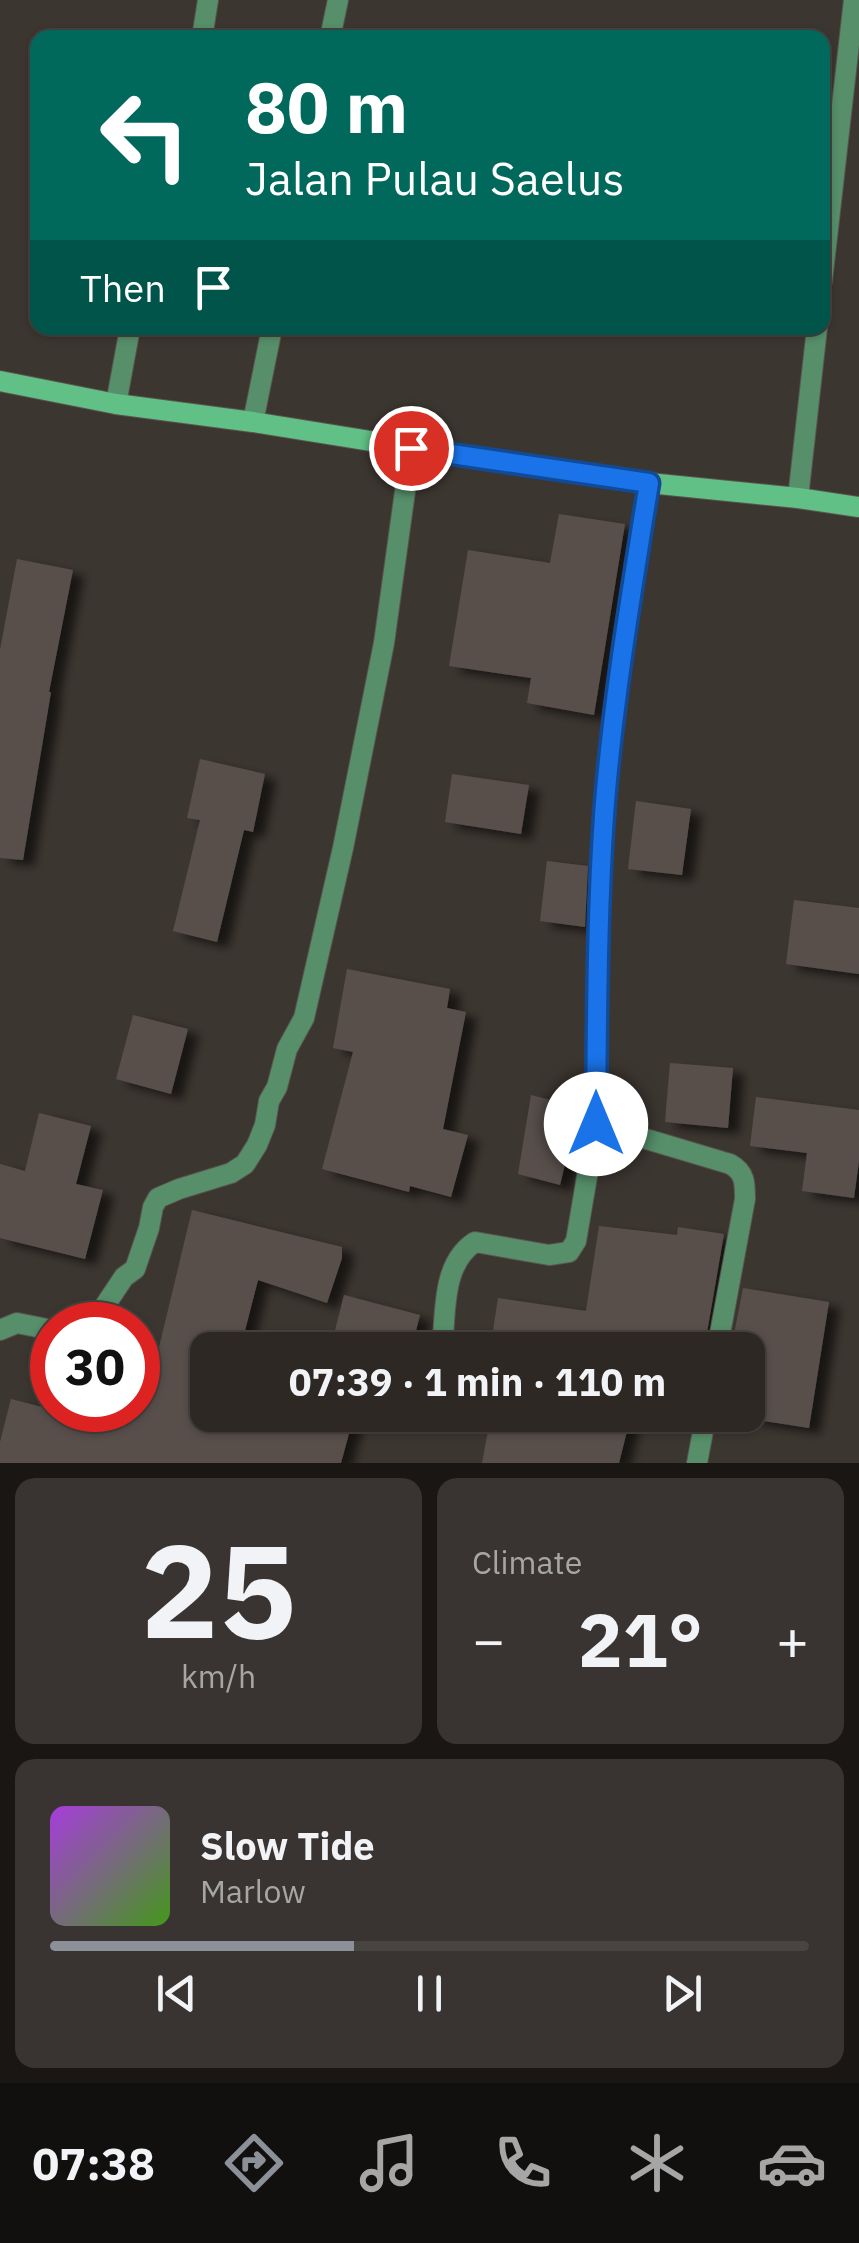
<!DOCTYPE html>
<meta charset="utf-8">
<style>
body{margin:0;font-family:"IBM Plex Sans",sans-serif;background:#393431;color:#f1f3f6;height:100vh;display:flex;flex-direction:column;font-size:38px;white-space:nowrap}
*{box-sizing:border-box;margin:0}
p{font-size:32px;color:#a7a6a6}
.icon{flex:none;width:55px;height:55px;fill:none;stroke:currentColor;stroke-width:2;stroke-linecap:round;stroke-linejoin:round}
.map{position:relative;height:1463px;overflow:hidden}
.panel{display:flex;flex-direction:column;gap:15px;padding:15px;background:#191614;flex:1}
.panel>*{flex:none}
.banner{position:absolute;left:30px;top:30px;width:800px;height:305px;border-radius:20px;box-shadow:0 2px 8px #0004,0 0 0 2px #484441;background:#00695c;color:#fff;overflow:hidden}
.speed{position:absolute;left:30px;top:1302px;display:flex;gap:20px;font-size:50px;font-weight:700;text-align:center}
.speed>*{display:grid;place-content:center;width:130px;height:130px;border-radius:50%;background:#2d2824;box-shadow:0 2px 8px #0004,0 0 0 2px #484441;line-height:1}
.speed .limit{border:15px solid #d22;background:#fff;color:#111}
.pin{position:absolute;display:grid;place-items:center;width:85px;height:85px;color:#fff;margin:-42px;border:5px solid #fff;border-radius:50%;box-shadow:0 2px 10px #0007}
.me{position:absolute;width:110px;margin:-55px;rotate:0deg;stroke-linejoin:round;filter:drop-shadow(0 0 8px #0008)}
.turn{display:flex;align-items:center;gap:35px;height:210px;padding:0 50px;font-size:45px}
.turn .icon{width:130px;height:130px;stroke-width:2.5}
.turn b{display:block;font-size:70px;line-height:85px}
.then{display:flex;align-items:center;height:95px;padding:0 50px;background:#0003;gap:20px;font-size:38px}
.big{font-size:75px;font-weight:700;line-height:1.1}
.panel .tile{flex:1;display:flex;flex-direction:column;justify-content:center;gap:15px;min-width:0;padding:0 35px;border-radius:20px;background:#393431}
.panel .dial{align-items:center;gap:0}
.dial b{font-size:130px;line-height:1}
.song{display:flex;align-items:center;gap:30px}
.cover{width:120px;height:120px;border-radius:15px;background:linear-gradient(135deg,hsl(280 70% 55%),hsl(100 70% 35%))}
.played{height:10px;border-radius:5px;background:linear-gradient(90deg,#8c9099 40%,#484441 40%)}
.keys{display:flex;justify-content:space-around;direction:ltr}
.heat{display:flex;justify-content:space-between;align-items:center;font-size:55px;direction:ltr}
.panel .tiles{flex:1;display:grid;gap:15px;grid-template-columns:1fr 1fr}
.tile:last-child{grid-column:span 2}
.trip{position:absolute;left:190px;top:1332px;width:575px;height:100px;border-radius:20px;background:#2d2824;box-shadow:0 2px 8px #0004,0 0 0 2px #484441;font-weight:700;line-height:100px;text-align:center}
.dock{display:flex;height:160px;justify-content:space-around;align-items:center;background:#12100e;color:#a7a6a6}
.dock .icon{width:70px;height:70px}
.dock .current{color:#8c9099}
.dock b{font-size:45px;color:#f1f3f6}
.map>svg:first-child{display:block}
</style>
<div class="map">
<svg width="859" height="1463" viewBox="0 0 859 1463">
<defs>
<filter id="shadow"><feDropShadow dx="11" dy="6" stdDeviation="5" flood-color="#0009"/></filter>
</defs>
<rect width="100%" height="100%" fill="#3c3630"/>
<!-- building -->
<g fill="#584f4c" filter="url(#shadow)">
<polygon points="559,514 625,524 594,715 527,703 531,678 449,666 468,550 550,563"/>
<polygon points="17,559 73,570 49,692 51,692 23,860 0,858 0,650"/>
<polygon points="200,759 265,774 253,832 244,830 217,942 173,931 200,820 187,818"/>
<polygon points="452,774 529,785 521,834 445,822"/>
<polygon points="636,801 691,809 682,875 628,869"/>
<polygon points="547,861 588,866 585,927 540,921"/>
<polygon points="794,900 859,908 859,974 786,964"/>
<polygon points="347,969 450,989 447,1008 466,1012 443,1129 468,1135 451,1197 410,1186 409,1192 322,1169 353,1052 333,1048"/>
<polygon points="133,1015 188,1029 171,1094 116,1079"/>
<polygon points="670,1063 733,1068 728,1128 665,1122"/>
<polygon points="531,1095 579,1107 560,1185 518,1174"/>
<polygon points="756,1097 859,1110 859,1161 854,1198 802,1191 807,1153 750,1146"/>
<polygon points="39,1113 91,1126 76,1184 103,1190 85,1259 0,1238 0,1164 25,1171"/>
<polygon points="192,1210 342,1247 342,1258 327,1303 258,1280 240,1350 208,1350 208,1415 354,1415 341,1463 0,1463 0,1442 11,1399 89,1419 92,1410 144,1410"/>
<polygon points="599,1226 677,1235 678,1227 724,1234 704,1350 490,1350 498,1298 586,1311"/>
<polygon points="743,1288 829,1302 809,1428 751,1419 763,1350 731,1350"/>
<polygon points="344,1295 420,1315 411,1350 330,1350"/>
<polygon points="491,1415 631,1415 619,1463 482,1463"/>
</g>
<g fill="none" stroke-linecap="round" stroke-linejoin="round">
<defs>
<g id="street">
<polyline points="202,38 208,0"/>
<polyline points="330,38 338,0"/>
<polyline points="822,281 854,0"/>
<polyline points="116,404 130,328"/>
<polyline points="253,422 272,328"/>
<polyline points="798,498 817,328"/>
<path d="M596,1124L730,1164C745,1172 745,1183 745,1199L717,1350"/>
<polyline points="92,1325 124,1277 135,1269 149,1228 153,1207 158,1198 179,1189 231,1173 245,1164 257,1145 265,1125 269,1101 277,1087 287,1049 304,1018 343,848 384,643 411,448"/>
<polyline points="0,1330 17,1323 52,1330"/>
<path d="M442,1350C446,1314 441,1264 475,1242L549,1255L569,1252L576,1241L596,1124L599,900L608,770L621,661L649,483"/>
<polyline points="697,1463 706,1415"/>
</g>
<polyline id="secondary" points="0,381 116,404 253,422 476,458 649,483 798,498 859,507"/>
</defs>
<!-- street casing -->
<use href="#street" stroke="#5a544e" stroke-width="22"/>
<!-- secondary casing -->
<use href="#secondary" stroke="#5a544e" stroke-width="22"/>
<!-- street -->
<use href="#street" stroke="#568f6a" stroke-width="20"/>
<!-- secondary -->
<use href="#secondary" stroke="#60c085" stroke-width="20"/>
</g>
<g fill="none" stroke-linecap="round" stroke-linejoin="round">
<defs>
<path id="route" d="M411,448L649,483C632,589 614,695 605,802C597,909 597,1016 596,1124"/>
</defs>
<!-- route casing -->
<use href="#route" stroke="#114b97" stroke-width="25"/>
<!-- route -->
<use href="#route" stroke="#1a73e8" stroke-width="18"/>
</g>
</svg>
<div class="speed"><div class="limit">30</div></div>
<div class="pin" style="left:411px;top:448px;background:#d93025"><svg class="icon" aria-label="arrive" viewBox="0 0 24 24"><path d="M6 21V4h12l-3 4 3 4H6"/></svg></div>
<svg class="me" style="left:596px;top:1124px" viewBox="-20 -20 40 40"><circle r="19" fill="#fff"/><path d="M0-13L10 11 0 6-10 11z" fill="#1a73e8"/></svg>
<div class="trip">07:39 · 1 min · 110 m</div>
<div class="banner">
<div class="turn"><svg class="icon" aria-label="left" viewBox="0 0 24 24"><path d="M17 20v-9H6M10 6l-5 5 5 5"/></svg><div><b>80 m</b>Jalan Pulau Saelus</div></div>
<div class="then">Then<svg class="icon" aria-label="arrive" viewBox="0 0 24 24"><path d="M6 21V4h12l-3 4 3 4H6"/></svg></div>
</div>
</div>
<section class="panel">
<div class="tiles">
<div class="tile dial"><b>25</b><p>km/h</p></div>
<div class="tile"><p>Climate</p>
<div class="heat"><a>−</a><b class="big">21°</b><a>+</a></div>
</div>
<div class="tile">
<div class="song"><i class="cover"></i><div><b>Slow Tide</b><p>Marlow</p></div></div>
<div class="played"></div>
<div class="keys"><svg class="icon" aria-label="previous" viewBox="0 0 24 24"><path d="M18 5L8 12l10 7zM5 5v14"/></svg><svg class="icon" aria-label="pause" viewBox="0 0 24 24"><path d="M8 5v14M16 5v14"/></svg><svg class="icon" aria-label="next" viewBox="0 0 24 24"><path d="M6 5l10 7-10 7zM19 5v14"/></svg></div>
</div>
</div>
</section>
<nav class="dock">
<b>07:38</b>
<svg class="icon current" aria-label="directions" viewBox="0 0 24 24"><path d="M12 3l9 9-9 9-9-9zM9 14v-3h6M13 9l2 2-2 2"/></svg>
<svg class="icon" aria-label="music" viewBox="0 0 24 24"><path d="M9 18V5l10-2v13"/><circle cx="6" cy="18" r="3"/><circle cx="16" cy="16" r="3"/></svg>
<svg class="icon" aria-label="phone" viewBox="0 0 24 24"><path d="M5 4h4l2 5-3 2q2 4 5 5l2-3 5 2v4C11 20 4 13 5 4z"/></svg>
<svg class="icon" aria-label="climate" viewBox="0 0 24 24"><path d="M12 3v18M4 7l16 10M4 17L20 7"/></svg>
<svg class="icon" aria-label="car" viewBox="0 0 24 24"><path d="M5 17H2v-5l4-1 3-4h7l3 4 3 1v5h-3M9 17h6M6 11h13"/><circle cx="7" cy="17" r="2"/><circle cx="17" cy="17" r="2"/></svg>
</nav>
